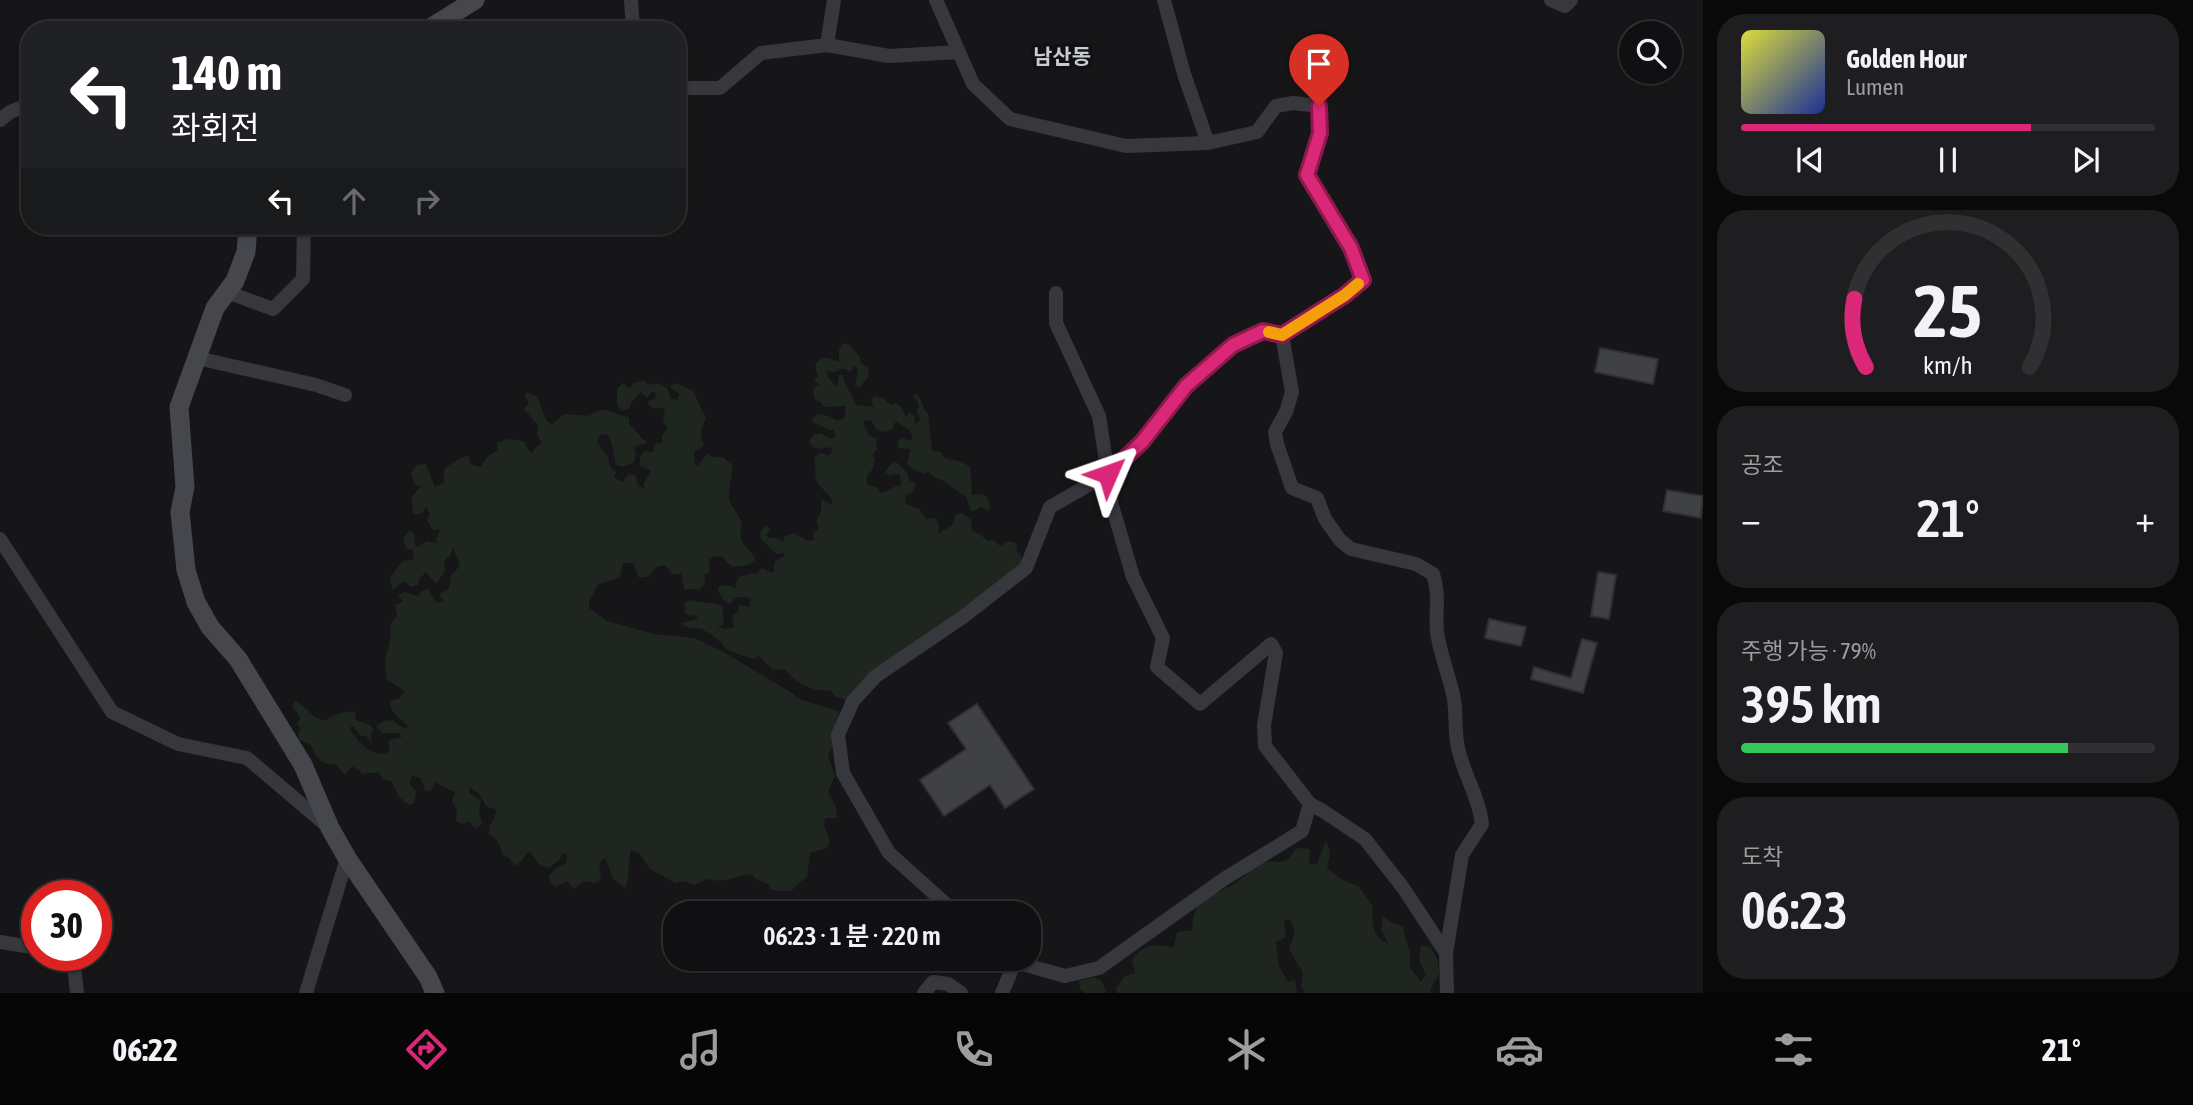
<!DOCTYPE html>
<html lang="ko">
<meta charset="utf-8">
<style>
body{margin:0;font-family:"Asap Condensed","Noto Sans KR",sans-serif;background:#1e1e20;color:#f1f3f6;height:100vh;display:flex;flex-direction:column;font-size:26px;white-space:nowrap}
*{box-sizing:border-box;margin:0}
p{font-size:23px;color:#9c9d9f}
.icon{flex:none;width:38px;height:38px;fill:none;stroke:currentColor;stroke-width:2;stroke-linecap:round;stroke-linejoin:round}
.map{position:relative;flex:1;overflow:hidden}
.sheet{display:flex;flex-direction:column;gap:14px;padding:14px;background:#09090a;width:490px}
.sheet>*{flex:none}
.top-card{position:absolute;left:21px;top:21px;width:665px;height:214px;border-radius:28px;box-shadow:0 2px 5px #0004,0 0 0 2px #303032;background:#202124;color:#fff;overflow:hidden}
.buttons{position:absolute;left:1619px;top:21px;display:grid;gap:14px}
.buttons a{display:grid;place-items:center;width:63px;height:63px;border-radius:50%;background:#101012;box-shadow:0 2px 5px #0004,0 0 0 2px #303032;font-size:35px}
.speed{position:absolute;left:21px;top:880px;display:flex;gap:14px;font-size:35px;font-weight:700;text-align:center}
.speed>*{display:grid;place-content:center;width:91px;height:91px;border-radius:50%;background:#101012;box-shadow:0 2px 5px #0004,0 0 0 2px #303032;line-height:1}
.speed .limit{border:10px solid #d22;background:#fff;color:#111}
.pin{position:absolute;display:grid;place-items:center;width:60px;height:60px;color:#fff;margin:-72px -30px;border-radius:50% 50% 50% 0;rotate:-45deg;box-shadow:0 0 7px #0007}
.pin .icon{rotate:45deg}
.me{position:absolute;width:77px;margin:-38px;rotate:47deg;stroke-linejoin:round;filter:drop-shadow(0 0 5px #0008)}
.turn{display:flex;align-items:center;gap:24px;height:147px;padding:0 35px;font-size:32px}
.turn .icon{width:91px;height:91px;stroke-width:2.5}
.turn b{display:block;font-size:49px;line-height:60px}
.lanes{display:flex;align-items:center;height:66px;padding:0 35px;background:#0003;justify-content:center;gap:35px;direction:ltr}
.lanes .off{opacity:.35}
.big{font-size:52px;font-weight:600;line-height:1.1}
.sheet .widget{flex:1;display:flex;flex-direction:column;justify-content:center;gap:10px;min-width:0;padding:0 24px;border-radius:28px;background:#1e1e20}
.sheet .dial{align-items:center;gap:0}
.dial svg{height:182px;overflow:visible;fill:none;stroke:#303032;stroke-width:7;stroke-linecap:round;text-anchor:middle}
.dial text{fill:#f1f3f6;stroke:none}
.song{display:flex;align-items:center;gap:21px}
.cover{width:84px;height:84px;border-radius:10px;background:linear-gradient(135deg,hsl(60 70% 55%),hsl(230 70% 35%))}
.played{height:7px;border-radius:4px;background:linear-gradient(90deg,#db2777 70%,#303032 70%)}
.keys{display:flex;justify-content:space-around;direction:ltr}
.heat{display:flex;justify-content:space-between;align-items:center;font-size:38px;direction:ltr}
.charge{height:10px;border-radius:5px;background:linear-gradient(90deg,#34c759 79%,#303032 0)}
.trip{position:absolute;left:663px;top:901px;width:378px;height:70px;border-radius:28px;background:#101012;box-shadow:0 2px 5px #0004,0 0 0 2px #303032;font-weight:600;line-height:70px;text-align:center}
.dock{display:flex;height:112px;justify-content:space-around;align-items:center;background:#060607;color:#9c9d9f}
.dock .icon{width:49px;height:49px}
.dock .current{color:#db2777}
.dock b{font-size:32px;color:#f1f3f6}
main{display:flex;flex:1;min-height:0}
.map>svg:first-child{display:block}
</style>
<main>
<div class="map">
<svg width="1703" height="993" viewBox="0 0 1703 993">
<rect width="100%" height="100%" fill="#161618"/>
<!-- green -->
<g fill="#1e261f">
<path d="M844,343L848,344L860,357L861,363L868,367L869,376L859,388L855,384L858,370L854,365L850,372L843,368L835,372L827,371C828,379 831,382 837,386L839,375H843C844,386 853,394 856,405L874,407L871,399L876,396L883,398L891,406L894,403L901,406L906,418L910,412L914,416L915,425L920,420L917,410L919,405L914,396L916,393C923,401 922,408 928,414L932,451L941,452L944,458L962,462L970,467L972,495L980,494L987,497L991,507L988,511L981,507L977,510L971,511L966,496C956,492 953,487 945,482C939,478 934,478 929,472L925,474L911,468L907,464L910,449L899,448L897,442L902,438L913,441L910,431L896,421L892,429L886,432L877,430L871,420L864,421L863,426L866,427L869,436L876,438L877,449L872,455L875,459L872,470L867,475V484L878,488L880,493C889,492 892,486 901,485L900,475L895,474L890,476L885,472L890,465L896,462L907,472L909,480L916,484L912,493L905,495L906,504L919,509L926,519L936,518L939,526L938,534L952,525L956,514L962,513L971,520L972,531L979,534L988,541L994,540L1000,546L1009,541L1016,543L1017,552L1021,555L1022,563L851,700L845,701L842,698L836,697L830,690C814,693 795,682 785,669L773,670L758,655L755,659L740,655L726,649L719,640L702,629L686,627L680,623L698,619L695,615L690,616L685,613V602L691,600C702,603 712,602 722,606L724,624L717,627L726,629L734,627L732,615L738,611L739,605L749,607L751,598L737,597L729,604C722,600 719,595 718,587L726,585L736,588V583L740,576L757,573L762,568L773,573L775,561L785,556L783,553L776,554L760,538L761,530L766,526L770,529L766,535L769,538H776L784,541L783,537L794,533L807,541L814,540L813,534L819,528L816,521L821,511V499L833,505C832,494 821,490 817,481C813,472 817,466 814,458L820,453L829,455L833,450L831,447L820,449L812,447L809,441L813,435L820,433L831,439L836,435L833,430C825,431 821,423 813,423L812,419L818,414L829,416L836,420L844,419L846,406L824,407L822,403L815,400L813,393L814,387L820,385L814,380L818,377L815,365C823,355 827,357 839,362V350Z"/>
<path d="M645,381L649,385L657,383L667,388L671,399L677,400L680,394L671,388V385L677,383L693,391L706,419C700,428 700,436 704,445L694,452L695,464L698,466L707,453L711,457H723L732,465C733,476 728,487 729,498C730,506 739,514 741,522C743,529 739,533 741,538C743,548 753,550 755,560L749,565L732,567L721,556L713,557L709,560L710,571L704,575L705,584L699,589H684L681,573L674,575L665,565L656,567L650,576L639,578L633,563H623L620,577L599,584L589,600V608L607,621L654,634L694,638L722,651L792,693L799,699L839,711L835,743L828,755L835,776L828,792L836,807L837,818H825L824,825L830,841L827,848L810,853L807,877C787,890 801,893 771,890L768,884L756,879L751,874L720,881L706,879L695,885L685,881L676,883L650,869L640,854L631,850C628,864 630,876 625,889L613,878L605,858L599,863L601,880L595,883L585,881L574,889L567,881L555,887L550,882L549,875L555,869L566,863L567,855L562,853L560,859L549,868C539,867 536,860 531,852L526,853L523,860L514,866L510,858L502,854C501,845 497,839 489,834V826L494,820L496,810L486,806L480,795L469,786V793L481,801L479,811L482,824L476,829L469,822L462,824L456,821L457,810L452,801L455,792L443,787L436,782L431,791L425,790L421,778L412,776L409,783L416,791L414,803L409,805L399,797L391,781L384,780L379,772L363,774L352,766L345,775L336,764C320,766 316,756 310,744L299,740L298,733L301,729L297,723L301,718L292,706L296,700L315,717L326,721C332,714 346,711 355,712L356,720L370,725L374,730L371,734L372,744L366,736H361L352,725L350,729C359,743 369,755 387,754L390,747L388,740L402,737L399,733H382L376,726L384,721L393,720L403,728L410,727C402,719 387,713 391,700L398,699L405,691L387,680C386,674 384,667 385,661C387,649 393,637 390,625L397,616L395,605L403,601L398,595L405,592L418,596L421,591L428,589L437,603L443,601L439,594L449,589L451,575L460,566L453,548L450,556L444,561L445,571L436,584L426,572L419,579L418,585L411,587L405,581L392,590L390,577L403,561L414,559L413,550L406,549L403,538L410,530L414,534L416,547L428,541L438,544L436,540L440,529L433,530L427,520L430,513L426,507L421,514L413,515L412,496L421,487L415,485L411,473L417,465L426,464L435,487L444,483V469C452,463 460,457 469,456L470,464L480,467L488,456L498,450L497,443L507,439L524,441L528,450L532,453L536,447L542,443L537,435L538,425L524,409L529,403L525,397L526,392L537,396L546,420L552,424L564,414L589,416C605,403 611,415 629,417V424L647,443L633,447L636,453L634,462L622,467L616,465C613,453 614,445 607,434L600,435L597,442L607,455L610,467L616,472L614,477L622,482L629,474L635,475L638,485L644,489V483L651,471L639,465L641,455L645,451L653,452L655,444L662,442V435L668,429L663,422L665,412L662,407L655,409L649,405L648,401L656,398L655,392H652L647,398L641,392L632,401L629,409L622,411L617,405V388L623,383L629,388L635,382Z"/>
<path d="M1326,840L1330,853L1327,868L1343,880L1358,886L1373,906C1372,923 1371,936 1388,944L1381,929L1383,916L1391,922L1403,927C1405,944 1412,948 1410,967L1421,982L1426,975L1419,960L1421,945L1430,947C1436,955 1441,965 1438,976C1435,983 1431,985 1430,993H1305L1301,986L1303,973L1289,949L1295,933L1290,920L1284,921L1286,937L1276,942L1279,966L1288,982L1295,980L1297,993H1117L1116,988L1125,976L1135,973L1132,960C1144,942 1154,945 1174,947L1177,932L1193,930C1190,897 1214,897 1237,882C1245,877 1250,868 1259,864C1277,857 1284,870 1296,848L1310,849L1309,864H1317Z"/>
<polygon points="1094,977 1102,981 1106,993 1085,993 1080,989 1079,981"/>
</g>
<!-- building -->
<g fill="#404145" stroke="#303034" stroke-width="2">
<polygon points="1600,348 1658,359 1653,384 1595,372"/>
<polygon points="1667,490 1703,496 1701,518 1663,511"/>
<polygon points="1598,572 1616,575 1609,619 1591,616"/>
<polygon points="1489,619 1526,627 1521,646 1485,638"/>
<polygon points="1582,639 1597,643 1583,693 1531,679 1534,667 1571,678"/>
<polygon points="977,704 1034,789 1005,808 990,785 944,816 920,780 966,749 948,723"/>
</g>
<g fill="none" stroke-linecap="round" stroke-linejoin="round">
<!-- street -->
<g stroke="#37383d" stroke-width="14">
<polyline points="631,0 633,30"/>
<polyline points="936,0 973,84 1010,119 1126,146 1208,143 1257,132 1276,106 1293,103 1319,106 1319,133 1307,175 1351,248 1363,280 1345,295 1282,335 1263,331 1233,345 1186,386 1142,442 1104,478 1133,577 1163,638 1157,667 1200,704 1271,644 1276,653 1264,725 1265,746 1310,804 1323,811 1365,839 1404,889 1446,953 1447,993"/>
<polyline points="1164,0 1184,74 1208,143"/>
<polyline points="1551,0 1565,6 1571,0"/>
<polyline points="827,45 834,0"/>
<polyline points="677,88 720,88 761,53 827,45 889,56 959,52"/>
<polyline points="0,120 10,112 30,104"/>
<polyline points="227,292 273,309 303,279 304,226"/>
<path d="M1282,335L1292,392L1286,412L1275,432L1277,444L1292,488L1317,498L1325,519L1340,540L1351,549L1416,564L1433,574C1440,594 1435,611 1437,632C1440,655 1450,677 1454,699C1456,714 1455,728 1457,742C1461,771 1479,795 1482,824L1462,855L1446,953"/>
<polyline points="197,358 316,385 345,395"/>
<polyline points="0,539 112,712 178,744 247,758 326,825"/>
<polyline points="957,914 889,853 843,773 838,735 853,701 876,676 963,617 1026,568 1050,507 1108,474 1099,416 1056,323 1056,293"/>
<polyline points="0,942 37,948"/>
<polyline points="73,956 77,993"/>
<polyline points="1011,959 1015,962 1065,976 1099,968 1224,879 1302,831 1310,804"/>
<polyline points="306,993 347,858"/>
<polyline points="924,993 933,982 948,984 961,993"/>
<polyline points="1002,993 1015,962"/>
</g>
<!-- secondary -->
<g stroke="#45474d" stroke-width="19">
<polyline points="427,30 475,0"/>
<polyline points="248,226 246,252 235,281 215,308 179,407 185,487 180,512 186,570 196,602 210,627 238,659 303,765 330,828 347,858 428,977 435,993"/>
</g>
</g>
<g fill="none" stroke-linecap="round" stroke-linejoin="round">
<defs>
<polyline id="route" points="1108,474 1142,442 1186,386 1233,345 1263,331 1282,335 1345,295 1363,280 1351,248 1307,175 1320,133 1319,106"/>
</defs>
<!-- route casing -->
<use href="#route" stroke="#8e194d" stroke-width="18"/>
<!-- route -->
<use href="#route" stroke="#db2777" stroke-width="12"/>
<!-- slow -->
<polyline stroke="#f59e0b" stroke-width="12" points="1269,332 1282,335 1345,295 1358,284"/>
</g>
<g text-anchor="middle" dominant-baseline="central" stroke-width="7" stroke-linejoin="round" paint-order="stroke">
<!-- quarter labels -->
<g font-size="21" font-weight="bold" fill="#c9ccd4" stroke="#111113">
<text x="1062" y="56">남산동</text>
</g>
</g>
</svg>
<div class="buttons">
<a><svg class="icon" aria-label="search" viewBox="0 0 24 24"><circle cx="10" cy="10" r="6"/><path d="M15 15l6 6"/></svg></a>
</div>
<div class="speed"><div class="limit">30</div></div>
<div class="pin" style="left:1319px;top:106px;background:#d93025"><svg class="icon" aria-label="arrive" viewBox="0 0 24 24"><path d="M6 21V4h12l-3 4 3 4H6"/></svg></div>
<svg class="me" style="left:1108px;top:474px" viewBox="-20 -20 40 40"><path d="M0-17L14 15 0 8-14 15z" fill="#db2777" stroke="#fff" stroke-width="4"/></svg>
<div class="trip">06:23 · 1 분 · 220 m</div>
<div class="top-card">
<div class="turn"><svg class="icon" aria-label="left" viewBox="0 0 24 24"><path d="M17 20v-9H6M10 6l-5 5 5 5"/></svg><div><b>140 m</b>좌회전</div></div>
<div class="lanes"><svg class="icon" aria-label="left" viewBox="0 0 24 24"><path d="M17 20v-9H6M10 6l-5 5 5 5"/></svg><svg class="icon off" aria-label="ahead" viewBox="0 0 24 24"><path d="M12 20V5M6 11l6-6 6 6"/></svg><svg class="icon off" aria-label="right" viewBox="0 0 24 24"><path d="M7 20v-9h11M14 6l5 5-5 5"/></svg></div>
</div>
</div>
<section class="sheet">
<div class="widget">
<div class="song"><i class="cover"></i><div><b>Golden Hour</b><p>Lumen</p></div></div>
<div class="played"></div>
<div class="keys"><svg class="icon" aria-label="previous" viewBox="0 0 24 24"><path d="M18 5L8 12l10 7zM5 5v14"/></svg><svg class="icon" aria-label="pause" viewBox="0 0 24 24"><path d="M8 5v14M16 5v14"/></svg><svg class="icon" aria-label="next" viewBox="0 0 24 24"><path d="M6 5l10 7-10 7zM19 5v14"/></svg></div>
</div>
<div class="widget dial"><svg viewBox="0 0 100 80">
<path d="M14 69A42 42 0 1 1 86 69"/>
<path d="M14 69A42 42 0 0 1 9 39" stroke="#db2777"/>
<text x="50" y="56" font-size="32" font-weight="700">25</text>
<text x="50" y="72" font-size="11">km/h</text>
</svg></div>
<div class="widget"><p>공조</p>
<div class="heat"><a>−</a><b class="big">21°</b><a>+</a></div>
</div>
<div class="widget"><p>주행 가능 · 79%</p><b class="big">395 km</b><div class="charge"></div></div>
<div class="widget"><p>도착</p><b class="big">06:23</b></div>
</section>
</main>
<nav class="dock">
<b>06:22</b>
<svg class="icon current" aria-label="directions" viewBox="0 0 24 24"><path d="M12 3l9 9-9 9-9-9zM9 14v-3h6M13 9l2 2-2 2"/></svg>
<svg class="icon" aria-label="music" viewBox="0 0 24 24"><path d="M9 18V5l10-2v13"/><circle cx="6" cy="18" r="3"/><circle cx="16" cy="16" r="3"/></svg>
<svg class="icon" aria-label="phone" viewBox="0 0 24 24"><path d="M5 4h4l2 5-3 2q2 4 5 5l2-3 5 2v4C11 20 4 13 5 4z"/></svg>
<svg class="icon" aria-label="climate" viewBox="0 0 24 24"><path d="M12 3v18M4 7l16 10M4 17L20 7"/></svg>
<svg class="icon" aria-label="car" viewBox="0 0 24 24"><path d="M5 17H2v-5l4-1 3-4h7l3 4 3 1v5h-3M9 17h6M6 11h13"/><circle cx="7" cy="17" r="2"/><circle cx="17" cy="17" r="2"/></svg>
<svg class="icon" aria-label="filters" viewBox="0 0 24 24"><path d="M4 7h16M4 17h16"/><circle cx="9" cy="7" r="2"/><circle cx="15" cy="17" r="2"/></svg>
<b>21°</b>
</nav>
